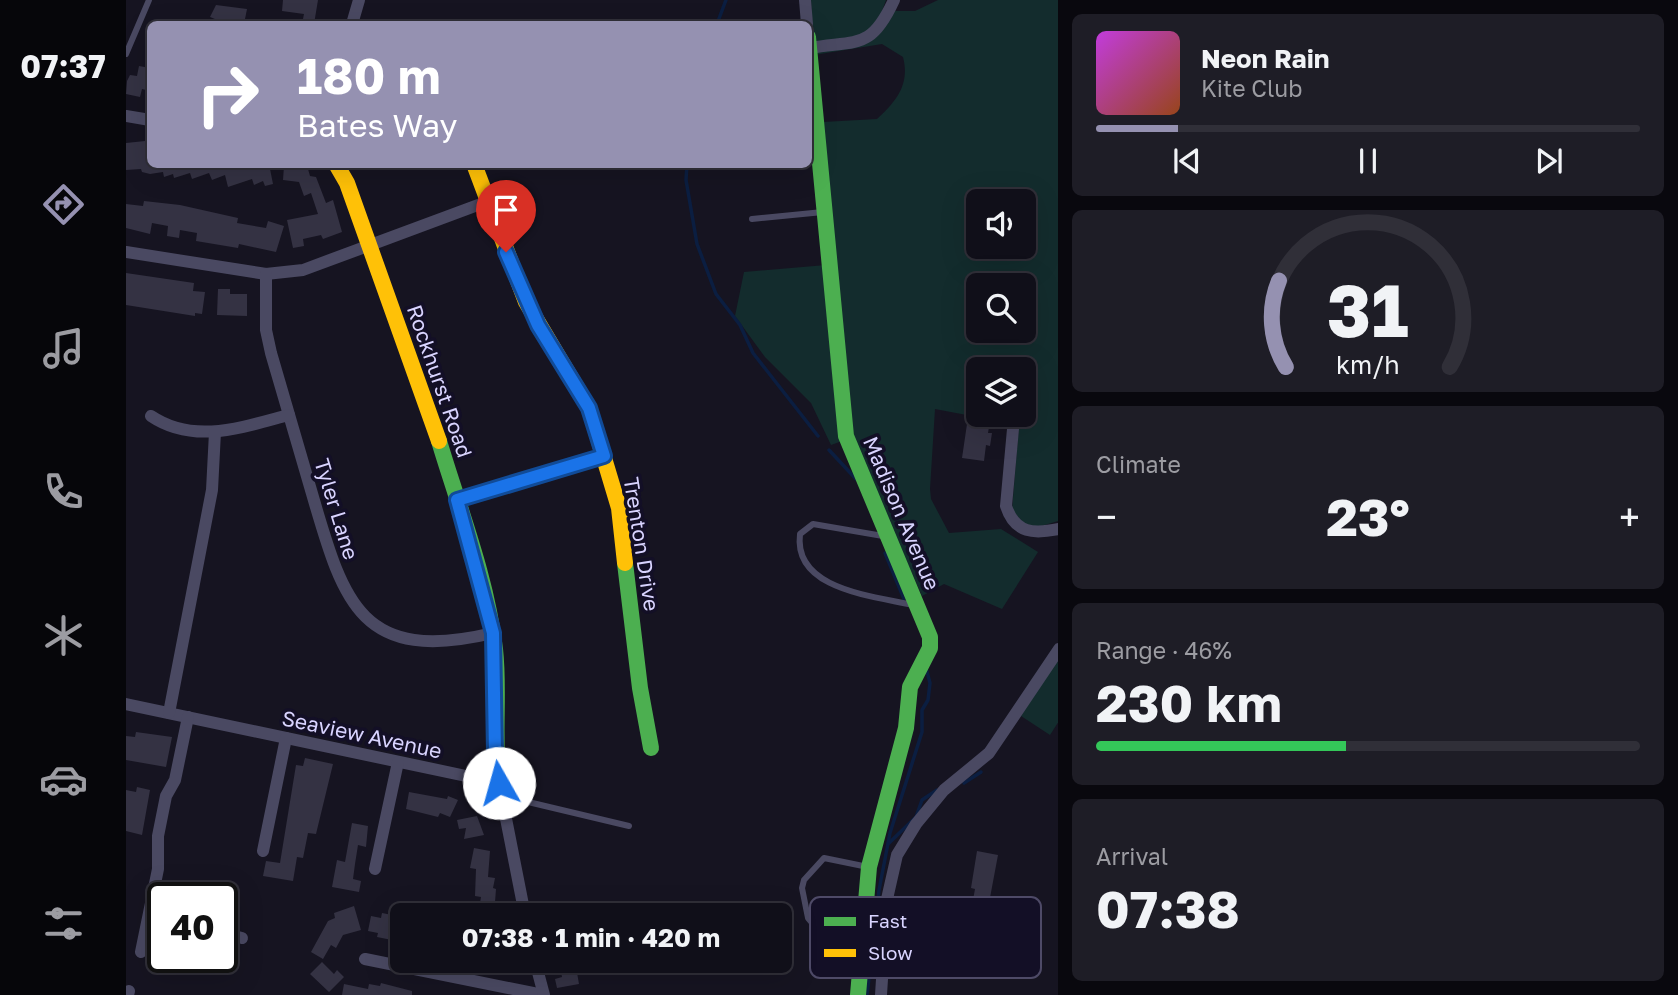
<!DOCTYPE html>
<meta charset="utf-8">
<style>
body{margin:0;font-family:"Golos Text",sans-serif;background:#1e1d26;color:#f1f3f6;height:100vh;display:flex;flex-direction:column;font-size:26px;white-space:nowrap}
*{box-sizing:border-box;margin:0}
p{font-size:23px;color:#9c9ca2}
.icon{flex:none;width:38px;height:38px;fill:none;stroke:currentColor;stroke-width:2;stroke-linecap:round;stroke-linejoin:round}
.map{position:relative;flex:1;overflow:hidden}
.drawer{display:flex;flex-direction:column;gap:14px;padding:14px;background:#09080e;width:620px}
.drawer>*{flex:none}
.top-card{position:absolute;left:21px;top:21px;width:665px;height:147px;border-radius:10px;box-shadow:0 7px 28px #0002,0 0 0 2px #302f38;background:#9591b1;color:#fff;overflow:hidden}
.buttons{position:absolute;left:840px;top:189px;display:grid;gap:14px}
.buttons a{display:grid;place-items:center;width:70px;height:70px;border-radius:10px;background:#100f19;box-shadow:0 7px 28px #0002,0 0 0 2px #302f38;font-size:35px}
.speed{position:absolute;left:21px;top:882px;display:flex;gap:14px;font-size:35px;font-weight:700;text-align:center}
.speed>*{display:grid;place-content:center;width:91px;height:91px;border-radius:50%;background:#100f19;box-shadow:0 7px 28px #0002,0 0 0 2px #302f38;line-height:1}
.speed .limit{border:4px solid #111;border-radius:10px;background:#fff;color:#111}
.pin{position:absolute;display:grid;place-items:center;width:60px;height:60px;color:#fff;margin:-72px -30px;border-radius:50% 50% 50% 0;rotate:-45deg;box-shadow:0 0 7px #0007}
.pin .icon{rotate:45deg}
.me{position:absolute;width:77px;margin:-38px;rotate:353deg;stroke-linejoin:round;filter:drop-shadow(0 0 5px #0008)}
.turn{display:flex;align-items:center;gap:24px;height:147px;padding:0 35px;font-size:32px}
.turn .icon{width:91px;height:91px;stroke-width:2.5}
.turn b{display:block;font-size:49px;line-height:60px}
.big{font-size:52px;font-weight:700;line-height:1.1}
.drawer .card{flex:1;display:flex;flex-direction:column;justify-content:center;gap:10px;min-width:0;padding:0 24px;border-radius:10px;background:#1e1d26}
.drawer .dial{align-items:center;gap:0}
.dial svg{height:182px;overflow:visible;fill:none;stroke:#302f38;stroke-width:7;stroke-linecap:round;text-anchor:middle}
.dial text{fill:#f1f3f6;stroke:none}
.song{display:flex;align-items:center;gap:21px}
.cover{width:84px;height:84px;border-radius:10px;background:linear-gradient(135deg,hsl(290 70% 55%),hsl(20 70% 35%))}
.played{height:7px;border-radius:4px;background:linear-gradient(90deg,#9591b1 15%,#302f38 15%)}
.keys{display:flex;justify-content:space-around;direction:ltr}
.heat{display:flex;justify-content:space-between;align-items:center;font-size:38px;direction:ltr}
.charge{height:10px;border-radius:5px;background:linear-gradient(90deg,#34c759 46%,#302f38 0)}
.trip{position:absolute;left:264px;top:903px;width:402px;height:70px;border-radius:10px;background:#100f19;box-shadow:0 7px 28px #0002,0 0 0 2px #302f38;font-weight:700;line-height:70px;text-align:center}
main{display:flex;flex:1;min-height:0}
.tabs{display:flex;flex-direction:column;width:126px;justify-content:space-around;align-items:center;background:#06060a;color:#9c9ca2}
.tabs .icon{width:49px;height:49px}
.tabs .current{color:#9591b1}
.tabs b{font-size:32px;color:#f1f3f6}
.map>svg:first-child{display:block}
</style>
<main>
<nav class="tabs">
<b>07:37</b>
<svg class="icon current" aria-label="directions" viewBox="0 0 24 24"><path d="M12 3l9 9-9 9-9-9zM9 14v-3h6M13 9l2 2-2 2"/></svg>
<svg class="icon" aria-label="music" viewBox="0 0 24 24"><path d="M9 18V5l10-2v13"/><circle cx="6" cy="18" r="3"/><circle cx="16" cy="16" r="3"/></svg>
<svg class="icon" aria-label="phone" viewBox="0 0 24 24"><path d="M5 4h4l2 5-3 2q2 4 5 5l2-3 5 2v4C11 20 4 13 5 4z"/></svg>
<svg class="icon" aria-label="climate" viewBox="0 0 24 24"><path d="M12 3v18M4 7l16 10M4 17L20 7"/></svg>
<svg class="icon" aria-label="car" viewBox="0 0 24 24"><path d="M5 17H2v-5l4-1 3-4h7l3 4 3 1v5h-3M9 17h6M6 11h13"/><circle cx="7" cy="17" r="2"/><circle cx="17" cy="17" r="2"/></svg>
<svg class="icon" aria-label="filters" viewBox="0 0 24 24"><path d="M4 7h16M4 17h16"/><circle cx="9" cy="7" r="2"/><circle cx="15" cy="17" r="2"/></svg>
</nav>
<div class="map">
<svg width="933" height="995" viewBox="0 0 933 995">
<rect width="100%" height="100%" fill="#161421"/>
<!-- green -->
<g fill="#132c2d" fill-rule="evenodd">
<path d="M685,0H760L756,11H789L812,0H932V521L912,527L900,526L886,510L893,425L809,409L804,489L805,499L823,533L875,529L912,552L876,609L818,584L796,596L726,437L697,122L751,119C771,101 784,84 777,57L756,44L688,55ZM852,201H898V247H852ZM852,285H898V331H852ZM852,369H898V415H852Z"/>
<polygon points="700,265 716,441 705,445 685,403 639,357 609,316 618,272"/>
<polygon points="932,656 933,721 924,735 895,716"/>
</g>
<g fill="none" stroke-linecap="round" stroke-linejoin="round">
<!-- stream -->
<g stroke="#0b1e41" stroke-width="3.5">
<polyline points="591,24 600,0"/>
<polyline points="561,164 560,180 571,244 590,294 614,325 627,353 692,436"/>
<polyline points="703,450 730,479"/>
<polyline points="759,553 778,599"/>
<polyline points="838,783 855,772"/>
<polyline points="762,844 790,817 796,800 811,790"/>
<polyline points="741,995 753,890 764,833 796,732 796,710 802,700 804,683 800,668"/>
</g>
</g>
<!-- building -->
<g fill="#343243">
<polygon points="157,0 192,0 188,24 176,24 178,14 156,11"/>
<polygon points="90,5 121,9 118,24 101,24 84,17"/>
<polygon points="13,66 24,68 24,91 16,89 14,97 0,94 1,81 4,75 11,76"/>
<polygon points="19,141 24,143 24,164 143,164 147,184 139,186 137,181 128,185 126,179 102,187 99,175 86,180 83,173 66,179 64,173 48,178 47,174 38,177 37,172 24,174 16,172 15,169 0,170 0,143"/>
<polygon points="158,166 182,169 184,176 190,177 200,203 207,200 216,232 197,239 195,235 177,239 178,246 167,248 161,220 192,214 185,193 178,196 173,182 157,180"/>
<polygon points="18,201 54,205 112,218 111,223 140,228 142,221 158,226 150,252 113,244 112,248 70,241 71,233 54,230 53,238 41,236 42,226 26,223 24,234 0,228 0,204 17,206"/>
<polygon points="0,273 68,283 67,291 79,292 76,314 69,313 69,316 0,305"/>
<polygon points="92,289 104,289 104,294 121,294 121,316 91,315"/>
<polygon points="841,424 863,427 862,433 866,433 864,446 860,445 858,461 836,458"/>
<polygon points="10,732 46,737 40,767 0,760 0,736 9,737"/>
<polygon points="179,758 207,764 190,834 182,833 177,858 171,857 167,881 137,876 140,861 154,863 170,765 177,766"/>
<polygon points="11,787 24,790 16,835 0,831 0,790 10,792"/>
<polygon points="283,792 321,799 322,796 332,800 324,817 314,813 312,817 280,809"/>
<polygon points="351,816 358,835 338,839 340,828 333,829 331,820"/>
<polygon points="226,823 242,826 240,847 232,845 229,864 227,879 235,881 233,892 206,887 211,860 219,862"/>
<polygon points="348,848 364,851 362,877 369,878 367,888 370,889 368,915 352,915 355,897 349,896 350,869 344,868"/>
<polygon points="851,851 872,855 863,903 847,900 849,889 845,888"/>
<polygon points="228,906 235,930 217,935 210,948 205,945 197,959 185,952 202,921 209,918 208,913"/>
<polygon points="256,913 266,915 265,922 276,925 276,942 251,937 252,933 242,931 245,916 255,918"/>
<polygon points="433,961 449,961 453,984 431,988 429,979 436,977"/>
<polygon points="196,962 208,974 211,970 218,977 203,992 184,974"/>
<polygon points="255,983 286,991 286,995 216,995 218,984 242,989 243,984 254,986"/>
</g>
<g fill="none" stroke-linecap="round" stroke-linejoin="round">
<!-- lane -->
<g stroke="#4a4962" stroke-width="6">
<polyline points="0,54 23,0"/>
<polyline points="626,219 697,212"/>
<path d="M757,536L687,524L674,534C667,590 748,596 787,605"/>
<polyline points="377,802 398,801 503,826"/>
<polyline points="760,922 783,912 799,911 817,933 829,935 852,930 877,944"/>
<polyline points="736,933 687,924 682,918 676,888 678,880 698,858 742,867"/>
</g>
<!-- street -->
<g stroke="#4a4962" stroke-width="12">
<polyline points="679,0 681,24"/>
<polyline points="226,24 233,0"/>
<path d="M684,48C732,40 745,50 768,0"/>
<polyline points="0,116 24,120"/>
<polyline points="0,252 140,274 177,270 360,202"/>
<path d="M140,274V330L145,353C159,401 173,449 187,497C218,604 236,664 367,633"/>
<path d="M25,416C68,445 117,427 163,415"/>
<path d="M887,429L880,506C889,534 908,534 933,529"/>
<polyline points="331,500 478,456"/>
<polyline points="0,704 373,783 399,915"/>
<polyline points="43,713 86,490 89,432"/>
<polyline points="137,851 160,738"/>
<polyline points="249,869 272,762"/>
<polyline points="23,916 37,920"/>
<polyline points="96,933 116,938"/>
<polyline points="15,952 32,869 32,836 40,796 49,780 62,717"/>
<polyline points="239,959 417,995"/>
<polyline points="409,961 418,995"/>
<polyline points="2,995 3,991"/>
<polyline points="755,995 761,899 771,855 790,824 818,790 863,753 933,649"/>
</g>
<!-- fast -->
<g stroke="#4caf50" stroke-width="16">
<polyline points="682,37 720,436 804,637 804,648 784,687 780,728 743,867 732,995"/>
<path d="M313,441C333,508 361,578 369,649C374,693 367,738 373,783"/>
<polyline points="499,563 514,688 525,748"/>
</g>
<!-- slow -->
<g stroke="#ffc107" stroke-width="16">
<polyline points="210,164 221,183 313,441"/>
<polyline points="348,164 400,302 463,408 493,508 499,563"/>
</g>
</g>
<g fill="none" stroke-linecap="round" stroke-linejoin="round">
<defs>
<polyline id="route" points="373,783 369,752 367,633 331,500 478,456 463,408 412,325 380,252"/>
</defs>
<!-- route casing -->
<use href="#route" stroke="#114b97" stroke-width="18"/>
<!-- route -->
<use href="#route" stroke="#1a73e8" stroke-width="12"/>
</g>
<g text-anchor="middle" dominant-baseline="central" stroke-width="7" stroke-linejoin="round" paint-order="stroke">
<!-- street labels -->
<g font-size="21" fill="#d9d4ff" stroke="#130f26">
<text transform="translate(314 381) rotate(71)">Rockhurst Road</text>
<text transform="translate(211 509) rotate(73)">Tyler Lane</text>
<text transform="translate(776 513) rotate(67)">Madison Avenue</text>
<text transform="translate(516 544) rotate(81)">Trenton Drive</text>
<text transform="translate(236 734) rotate(12)">Seaview Avenue</text>
</g>
</g>
<!-- legend -->
<rect x="684" y="897" width="231" height="81" rx="10" fill="#130f26" stroke="#4e4a67" stroke-width="2"/>
<rect x="698" y="917" width="32" height="9" fill="#4caf50"/>
<rect x="698" y="949" width="32" height="8" fill="#ffc107"/>
<g font-size="19" fill="#d9d4ff">
<text x="742" y="928">Fast</text>
<text x="742" y="960">Slow</text>
</g>
</svg>
<div class="buttons">
<a><svg class="icon" aria-label="sound" viewBox="0 0 24 24"><path d="M4 9h4l5-4v14l-5-4H4zM17 9q2 3 0 6"/></svg></a>
<a><svg class="icon" aria-label="search" viewBox="0 0 24 24"><circle cx="10" cy="10" r="6"/><path d="M15 15l6 6"/></svg></a>
<a><svg class="icon" aria-label="layers" viewBox="0 0 24 24"><path d="M12 4l9 5-9 5-9-5zM3 14l9 5 9-5"/></svg></a>
</div>
<div class="speed"><div class="limit">40</div></div>
<div class="pin" style="left:380px;top:252px;background:#d93025"><svg class="icon" aria-label="arrive" viewBox="0 0 24 24"><path d="M6 21V4h12l-3 4 3 4H6"/></svg></div>
<svg class="me" style="left:373px;top:783px" viewBox="-20 -20 40 40"><circle r="19" fill="#fff"/><path d="M0-13L10 11 0 6-10 11z" fill="#1a73e8"/></svg>
<div class="trip">07:38 · 1 min · 420 m</div>
<div class="top-card">
<div class="turn"><svg class="icon" aria-label="right" viewBox="0 0 24 24"><path d="M7 20v-9h11M14 6l5 5-5 5"/></svg><div><b>180 m</b>Bates Way</div></div>
</div>
</div>
<section class="drawer">
<div class="card">
<div class="song"><i class="cover"></i><div><b>Neon Rain</b><p>Kite Club</p></div></div>
<div class="played"></div>
<div class="keys"><svg class="icon" aria-label="previous" viewBox="0 0 24 24"><path d="M18 5L8 12l10 7zM5 5v14"/></svg><svg class="icon" aria-label="pause" viewBox="0 0 24 24"><path d="M8 5v14M16 5v14"/></svg><svg class="icon" aria-label="next" viewBox="0 0 24 24"><path d="M6 5l10 7-10 7zM19 5v14"/></svg></div>
</div>
<div class="card dial"><svg viewBox="0 0 100 80">
<path d="M14 69A42 42 0 1 1 86 69"/>
<path d="M14 69A42 42 0 0 1 11 31" stroke="#9591b1"/>
<text x="50" y="56" font-size="32" font-weight="700">31</text>
<text x="50" y="72" font-size="11">km/h</text>
</svg></div>
<div class="card"><p>Climate</p>
<div class="heat"><a>−</a><b class="big">23°</b><a>+</a></div>
</div>
<div class="card"><p>Range · 46%</p><b class="big">230 km</b><div class="charge"></div></div>
<div class="card"><p>Arrival</p><b class="big">07:38</b></div>
</section>
</main>
